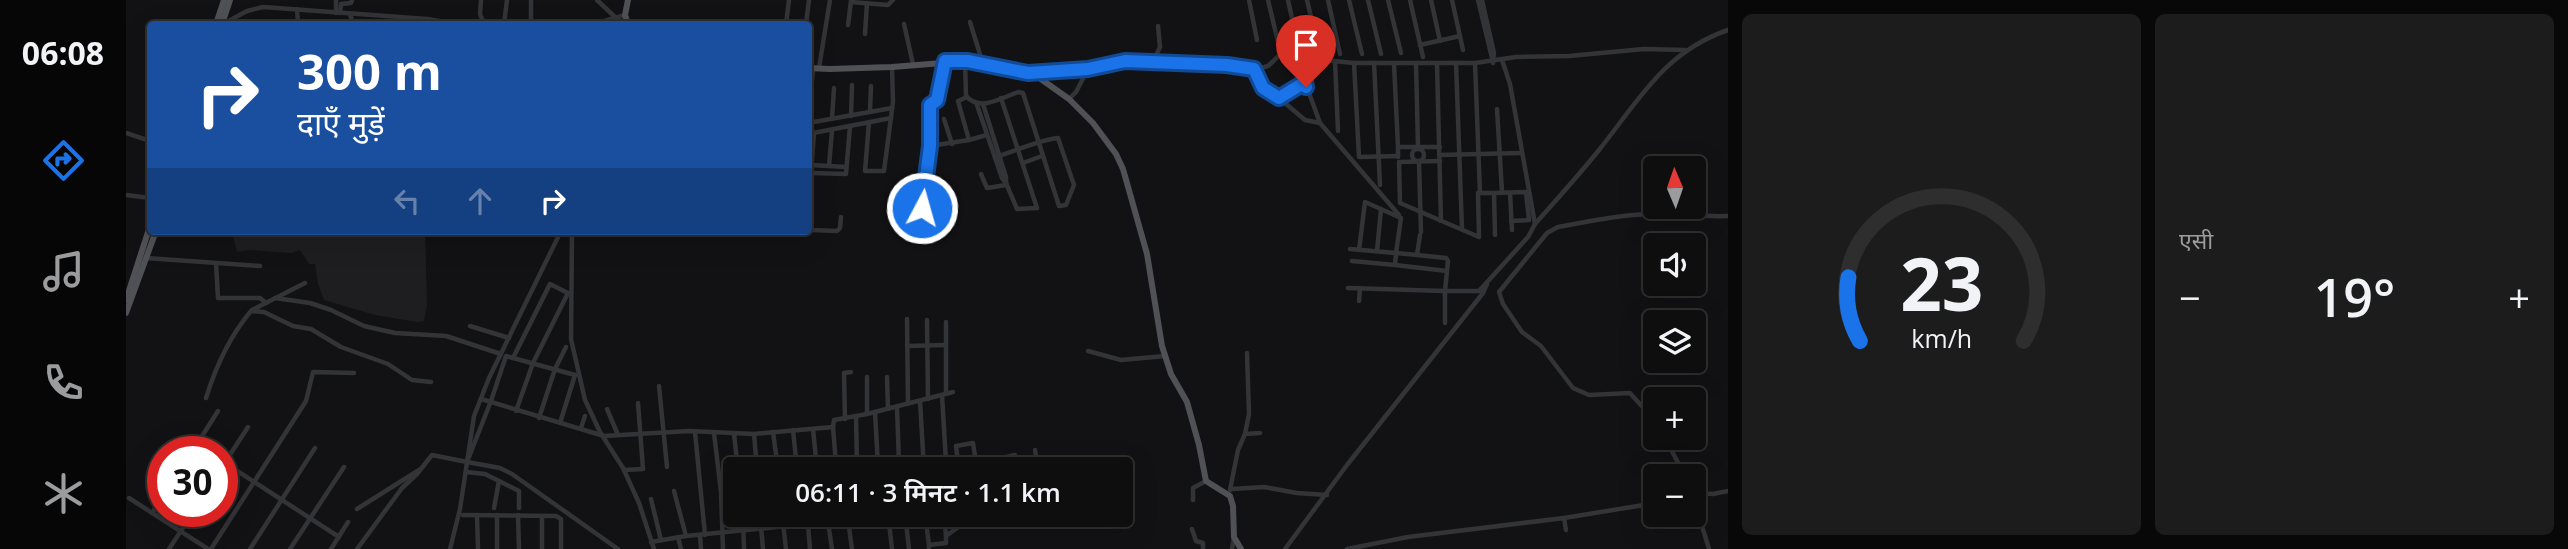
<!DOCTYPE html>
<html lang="hi">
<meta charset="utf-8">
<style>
body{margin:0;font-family:"Open Sans","Noto Sans Devanagari",sans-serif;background:#1c1c1d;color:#f1f3f6;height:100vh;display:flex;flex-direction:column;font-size:26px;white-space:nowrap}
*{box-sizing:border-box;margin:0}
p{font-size:23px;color:#9b9c9e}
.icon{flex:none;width:38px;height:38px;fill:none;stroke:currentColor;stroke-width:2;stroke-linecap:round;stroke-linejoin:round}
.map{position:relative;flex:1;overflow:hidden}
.drawer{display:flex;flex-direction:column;gap:14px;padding:14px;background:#080808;width:840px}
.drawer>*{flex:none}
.guide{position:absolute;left:21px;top:21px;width:665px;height:214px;border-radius:7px;box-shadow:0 7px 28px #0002,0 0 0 2px #2e2e2f;background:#1a4fa0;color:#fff;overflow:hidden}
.needle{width:46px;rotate:358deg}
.controls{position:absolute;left:1517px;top:156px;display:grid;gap:14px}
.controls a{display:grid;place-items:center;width:63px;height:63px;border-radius:7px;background:#0e0e0f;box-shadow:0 7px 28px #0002,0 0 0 2px #2e2e2f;font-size:35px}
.speed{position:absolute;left:21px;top:436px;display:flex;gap:14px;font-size:35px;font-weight:700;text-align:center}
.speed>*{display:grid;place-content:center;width:91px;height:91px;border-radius:50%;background:#0e0e0f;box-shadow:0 7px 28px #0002,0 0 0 2px #2e2e2f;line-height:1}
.speed .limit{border:10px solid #d22;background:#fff;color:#111}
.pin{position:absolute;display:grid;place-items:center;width:60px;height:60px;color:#fff;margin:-72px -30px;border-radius:50% 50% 50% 0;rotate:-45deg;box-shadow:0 0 7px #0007}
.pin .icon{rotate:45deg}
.me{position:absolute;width:77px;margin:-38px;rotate:6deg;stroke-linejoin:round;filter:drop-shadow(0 0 5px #0008)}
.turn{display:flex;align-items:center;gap:24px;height:147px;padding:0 35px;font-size:32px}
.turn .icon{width:91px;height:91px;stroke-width:2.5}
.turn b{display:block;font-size:49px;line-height:60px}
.lanes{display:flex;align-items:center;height:66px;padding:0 35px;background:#0003;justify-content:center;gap:35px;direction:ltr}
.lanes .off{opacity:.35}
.big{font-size:52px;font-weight:600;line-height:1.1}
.drawer .tile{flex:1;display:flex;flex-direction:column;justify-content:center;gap:10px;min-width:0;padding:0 24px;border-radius:10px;background:#1c1c1d}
.drawer .dial{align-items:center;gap:0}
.dial svg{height:182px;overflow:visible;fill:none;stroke:#2e2e2f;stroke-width:7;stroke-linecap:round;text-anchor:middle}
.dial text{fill:#f1f3f6;stroke:none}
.heat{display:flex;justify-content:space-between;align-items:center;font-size:38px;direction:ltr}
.drawer .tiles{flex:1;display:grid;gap:14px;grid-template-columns:repeat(2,1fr)}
.trip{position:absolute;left:597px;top:457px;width:410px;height:70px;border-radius:7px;background:#0e0e0f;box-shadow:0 7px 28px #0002,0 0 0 2px #2e2e2f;font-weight:600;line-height:70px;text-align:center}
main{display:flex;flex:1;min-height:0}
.dock{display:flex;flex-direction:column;width:126px;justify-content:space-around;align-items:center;background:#060606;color:#9b9c9e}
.dock .icon{width:49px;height:49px}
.dock .selected{color:#1a73e8}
.dock b{font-size:32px;color:#f1f3f6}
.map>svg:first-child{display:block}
</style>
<main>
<nav class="dock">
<b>06:08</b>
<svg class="icon selected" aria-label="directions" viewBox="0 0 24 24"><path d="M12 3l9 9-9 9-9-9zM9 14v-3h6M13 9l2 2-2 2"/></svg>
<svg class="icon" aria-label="music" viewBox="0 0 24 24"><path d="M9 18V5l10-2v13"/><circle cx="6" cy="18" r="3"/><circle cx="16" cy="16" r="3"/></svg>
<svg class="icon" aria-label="phone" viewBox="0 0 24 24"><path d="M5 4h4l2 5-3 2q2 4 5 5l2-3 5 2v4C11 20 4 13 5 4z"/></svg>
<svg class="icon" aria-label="climate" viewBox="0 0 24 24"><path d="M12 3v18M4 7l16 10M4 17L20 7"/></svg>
</nav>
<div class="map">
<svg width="1602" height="549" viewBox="0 0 1602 549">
<rect width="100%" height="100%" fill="#121214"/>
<!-- built -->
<polygon fill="#1e1e21" points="106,231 299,231 301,305 298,321 291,322 249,315 198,300 192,284 189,264 183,264 174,250 165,253 123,250 111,252"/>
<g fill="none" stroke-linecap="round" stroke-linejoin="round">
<!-- minor -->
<g stroke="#333438" stroke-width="4.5">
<polyline points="355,0 354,14 358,24"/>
<polyline points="471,0 489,17"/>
<polyline points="1123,0 1131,40"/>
<polyline points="1142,0 1153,46"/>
<polyline points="1162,0 1173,50"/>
<polyline points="1181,0 1193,51"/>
<polyline points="1202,0 1214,54"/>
<polyline points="1223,0 1236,54"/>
<polyline points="1242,0 1255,54"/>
<polyline points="1262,0 1275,53"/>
<polyline points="1284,0 1297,57"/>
<polyline points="1305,0 1314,41"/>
<polyline points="1326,0 1337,50"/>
<polyline points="1352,0 1366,58"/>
<polyline points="1356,0 1368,53 1367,63"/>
<polyline points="725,2 762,5 767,0"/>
<polyline points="171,9 172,24"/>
<polyline points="210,13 210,0"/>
<polyline points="214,13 215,4 225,3 226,0"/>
<polyline points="224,14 227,24"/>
<polyline points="844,22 857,64"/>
<polyline points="97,24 121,11 137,7 301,19 332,24"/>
<polyline points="378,24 381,0"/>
<polyline points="405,24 405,0"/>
<polyline points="468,24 499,15"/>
<polyline points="660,24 663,0"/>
<polyline points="680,24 683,0"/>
<polyline points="778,24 787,64"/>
<polyline points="722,25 725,1"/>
<polyline points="739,34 741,3"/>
<polyline points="1294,45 1334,36"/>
<polyline points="1166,55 1187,59"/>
<path d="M839,61L840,96C854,112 875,98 892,92L897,93L933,206L940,205L948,185L932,138C913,140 892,150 873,156L869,158"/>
<polyline points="1209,61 1212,131"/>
<polyline points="1027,62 1034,47 1032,26"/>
<polyline points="1228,63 1233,157 1272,156"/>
<polyline points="1248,63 1254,185"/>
<polyline points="1330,63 1336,229"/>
<polyline points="1349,63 1354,193"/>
<polyline points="1268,64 1272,147"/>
<polyline points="1290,64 1292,147"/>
<polyline points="1311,64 1315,221"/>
<polyline points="693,68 704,0"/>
<polyline points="1128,70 1142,66 1157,52 1166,55 1179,82 1194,123 1179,120 1153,98"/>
<polyline points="903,73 962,69"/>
<polyline points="875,98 911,208 891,209 880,183"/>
<polyline points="943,99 950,92 962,69 999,61 1101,66 1128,70 1137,88 1153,98 1179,82 1182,66 1187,59 1228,63 1349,63 1390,57 1443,56 1518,49 1559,50"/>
<polyline points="851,105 876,178 880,183 880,177 857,104"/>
<polyline points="1371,109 1376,192"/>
<polyline points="744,112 745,86"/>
<polyline points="725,116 726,85"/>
<polyline points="706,119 708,88"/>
<polyline points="818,119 826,144"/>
<polyline points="743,122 739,171 758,171 767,102 766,67"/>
<polyline points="682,123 766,108"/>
<polyline points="1194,123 1273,215"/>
<polyline points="682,130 687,68"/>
<polyline points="0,133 24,141"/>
<polyline points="682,134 765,118"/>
<polyline points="843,140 861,135"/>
<polyline points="804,146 804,105 810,102 819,62"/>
<circle cx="1292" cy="155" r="6"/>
<polyline points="1313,155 1395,153"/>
<polyline points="1272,157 1272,147 1314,147"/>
<polyline points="1314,161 1273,162 1274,203 1353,237 1352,193 1368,193 1369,235"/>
<polyline points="1293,162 1295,232"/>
<polyline points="897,163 916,156"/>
<polyline points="685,165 720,167"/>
<polyline points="703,166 706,130"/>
<polyline points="685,173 720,174 724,126"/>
<polyline points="855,174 861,188 880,185"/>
<polyline points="1368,193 1400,192 1403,220 1385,221"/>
<polyline points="1384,193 1386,230"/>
<polyline points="0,195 24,198"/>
<polyline points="796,208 804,146 843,140 832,101 841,97"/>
<polyline points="682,212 688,133"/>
<path d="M1409,224C1431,199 1453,175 1473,150C1513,100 1538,52 1602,30"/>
<polyline points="682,227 686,230 711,231 714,228 715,217"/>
<polyline points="446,231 445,339 459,400 474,432 497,468 513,503 528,549"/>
<polyline points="1224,249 1270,253 1269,265 1226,261"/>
<polyline points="1233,250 1239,202 1275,218 1270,253 1291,255 1294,235"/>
<polyline points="1251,251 1255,209"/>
<polyline points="1291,255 1320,258 1322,261 1321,271"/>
<polyline points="20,258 134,266"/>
<polyline points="90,263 92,298 134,298 140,303"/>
<polyline points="1222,288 1319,291 1321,271 1269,265"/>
<polyline points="149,298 184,303 205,310 238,326 269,333 320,336 375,354"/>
<polyline points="1233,301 1234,288"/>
<polyline points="126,310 179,283"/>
<polyline points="781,319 782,404"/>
<polyline points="801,320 802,399"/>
<polyline points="1319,323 1319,291 1353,291 1402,237 1409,224 1384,84 1376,60"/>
<polyline points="344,326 383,338"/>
<polyline points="781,346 820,345"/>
<polyline points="962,351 995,360 1039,356"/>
<polyline points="387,358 424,284 442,293 407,363 390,411"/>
<polyline points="741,377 741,414"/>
<polyline points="761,377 762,409"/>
<polyline points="533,386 541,467"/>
<polyline points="820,394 820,322"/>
<path d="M80,398C90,366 103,337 125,311L138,312L167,326L185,329L215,347L262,364L286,380L305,382"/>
<polyline points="355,399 478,436 563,431 628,434 707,427"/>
<polyline points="794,401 798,469"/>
<polyline points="771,407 773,464"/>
<polyline points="481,409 492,435"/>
<polyline points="749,412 752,466"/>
<polyline points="730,417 731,467"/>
<polyline points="413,418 429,369 440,347"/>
<polyline points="719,419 718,373 725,372"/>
<path d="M1530,422L1504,393L1463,395L1447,388L1415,346L1396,332L1377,304L1373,292L1421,233L1432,227C1465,221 1497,214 1531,214C1555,214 1578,217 1602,216"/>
<polyline points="434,423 449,375 380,356 365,401 341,462 374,468 386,474 492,549"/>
<polyline points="455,428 459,416"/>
<polyline points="687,429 691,469"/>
<polyline points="667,430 671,469"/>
<polyline points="569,432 579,535"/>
<polyline points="647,432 652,469"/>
<polyline points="588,433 595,492 597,549"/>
<polyline points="608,434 612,469"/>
<polyline points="628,434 631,469"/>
<polyline points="1119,434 1123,414 1121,353"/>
<polyline points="1539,438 1559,476"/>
<polyline points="71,445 81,452"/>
<polyline points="909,450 912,469"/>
<polyline points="66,452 92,411"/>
<polyline points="96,461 213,537"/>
<polyline points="710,464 707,427 708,420 741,414 827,392"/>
<polyline points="96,467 122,427"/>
<polyline points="716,469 820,462 816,395"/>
<polyline points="833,469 830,446 847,443 851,469"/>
<polyline points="871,469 872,459 889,455 893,469"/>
<polyline points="498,470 517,469 512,403"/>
<polyline points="340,472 359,474 393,491 393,508"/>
<polyline points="1106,489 1138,487 1171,493 1201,495"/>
<polyline points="1104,490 1112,450 1119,434 1134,433"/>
<polyline points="548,491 560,536"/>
<polyline points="1568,493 1587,494 1602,491"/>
<polyline points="3,498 82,549"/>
<polyline points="525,499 535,540"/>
<polyline points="1067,500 1067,488 1080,481"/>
<polyline points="1568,500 1583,549"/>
<polyline points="368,508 373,481"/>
<polyline points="231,509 293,470"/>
<polyline points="26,513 37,497"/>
<polyline points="617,514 618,549"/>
<polyline points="634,514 637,549"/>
<polyline points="656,514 660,549"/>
<polyline points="676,514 677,525"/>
<polyline points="762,514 766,549"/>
<polyline points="779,514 783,549"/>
<polyline points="799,514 803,545"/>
<polyline points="818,514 820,536"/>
<polyline points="337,515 430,516 435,519 435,549"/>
<polyline points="351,515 352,549"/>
<polyline points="371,515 371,549"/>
<polyline points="392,515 393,549"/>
<polyline points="748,516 759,514"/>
<polyline points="702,522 706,549"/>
<polyline points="682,525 684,549"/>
<polyline points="1066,529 1070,541 1077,543 1077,549"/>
<polyline points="1440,530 1438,518 1530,503"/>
<polyline points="574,535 575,549"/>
<polyline points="552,537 555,549"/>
<polyline points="525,542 560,536 722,520 726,549"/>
<polyline points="43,549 68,511"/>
<polyline points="85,549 180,401 187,372 228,373"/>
<polyline points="124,549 189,448"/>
<polyline points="164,549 218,467"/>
<polyline points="205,549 222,522"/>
<polyline points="231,549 276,488 291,474 306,455 341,462"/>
<polyline points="324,549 334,509 348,416 363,378 435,231"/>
<polyline points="416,549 416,516"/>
<polyline points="803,549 803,545 820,543 820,536 838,523 838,514"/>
<polyline points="1106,549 1108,537"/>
<polyline points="1159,549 1221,465 1357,293 1361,284"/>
<polyline points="1221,549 1282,537 1438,518"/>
</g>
<!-- major -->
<g stroke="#505157" stroke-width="6">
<polyline points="90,24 98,0"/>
<polyline points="96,24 104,0"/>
<polyline points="502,24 499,15 502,0"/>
<polyline points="682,68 704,69 766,67 842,61 912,77 943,99 967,123 990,154 997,169 1021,254 1036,346 1045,374 1061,402 1073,445 1080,481 1104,496 1107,506 1108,537 1115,549"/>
<polyline points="0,300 24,226"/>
<polyline points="0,313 30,231"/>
</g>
</g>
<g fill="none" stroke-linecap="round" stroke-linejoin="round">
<defs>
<polyline id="route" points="796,208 804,146 804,105 811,100 819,61 842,61 902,73 962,69 999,61 1101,65 1128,69 1137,88 1153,98 1179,82 1180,87"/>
</defs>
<!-- route casing -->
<use href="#route" stroke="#114b97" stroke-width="18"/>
<!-- route -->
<use href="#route" stroke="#1a73e8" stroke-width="12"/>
</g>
</svg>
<div class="controls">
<a><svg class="needle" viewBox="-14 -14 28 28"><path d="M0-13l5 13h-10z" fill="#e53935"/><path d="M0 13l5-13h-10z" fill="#9b9c9e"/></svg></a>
<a><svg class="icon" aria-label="sound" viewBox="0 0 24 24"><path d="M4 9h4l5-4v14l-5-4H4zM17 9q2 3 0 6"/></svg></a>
<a><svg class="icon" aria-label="layers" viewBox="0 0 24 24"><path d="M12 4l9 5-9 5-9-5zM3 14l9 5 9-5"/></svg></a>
<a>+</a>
<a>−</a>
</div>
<div class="speed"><div class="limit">30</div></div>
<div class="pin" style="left:1180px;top:87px;background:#d93025"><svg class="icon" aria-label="arrive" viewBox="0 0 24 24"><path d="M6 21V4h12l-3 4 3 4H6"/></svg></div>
<svg class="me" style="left:796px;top:208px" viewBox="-20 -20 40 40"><circle r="17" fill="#1a73e8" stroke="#fff" stroke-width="3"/><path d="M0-11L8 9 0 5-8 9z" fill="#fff"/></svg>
<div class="trip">06:11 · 3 मिनट · 1.1 km</div>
<div class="guide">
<div class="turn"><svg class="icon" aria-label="right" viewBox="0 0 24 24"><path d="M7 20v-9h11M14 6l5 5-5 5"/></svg><div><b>300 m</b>दाएँ मुड़ें</div></div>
<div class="lanes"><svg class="icon off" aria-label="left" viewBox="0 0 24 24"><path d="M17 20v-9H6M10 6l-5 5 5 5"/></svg><svg class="icon off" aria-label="ahead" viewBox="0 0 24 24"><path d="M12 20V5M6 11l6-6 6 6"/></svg><svg class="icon" aria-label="right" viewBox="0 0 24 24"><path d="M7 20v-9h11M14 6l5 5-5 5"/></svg></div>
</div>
</div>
<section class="drawer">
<div class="tiles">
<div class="tile dial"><svg viewBox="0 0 100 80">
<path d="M14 69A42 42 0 1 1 86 69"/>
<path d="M14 69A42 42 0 0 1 9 41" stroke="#1a73e8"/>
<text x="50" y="56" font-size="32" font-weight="700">23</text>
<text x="50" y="72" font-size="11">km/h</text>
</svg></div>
<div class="tile"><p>एसी</p>
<div class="heat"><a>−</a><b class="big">19°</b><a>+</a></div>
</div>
</div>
</section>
</main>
